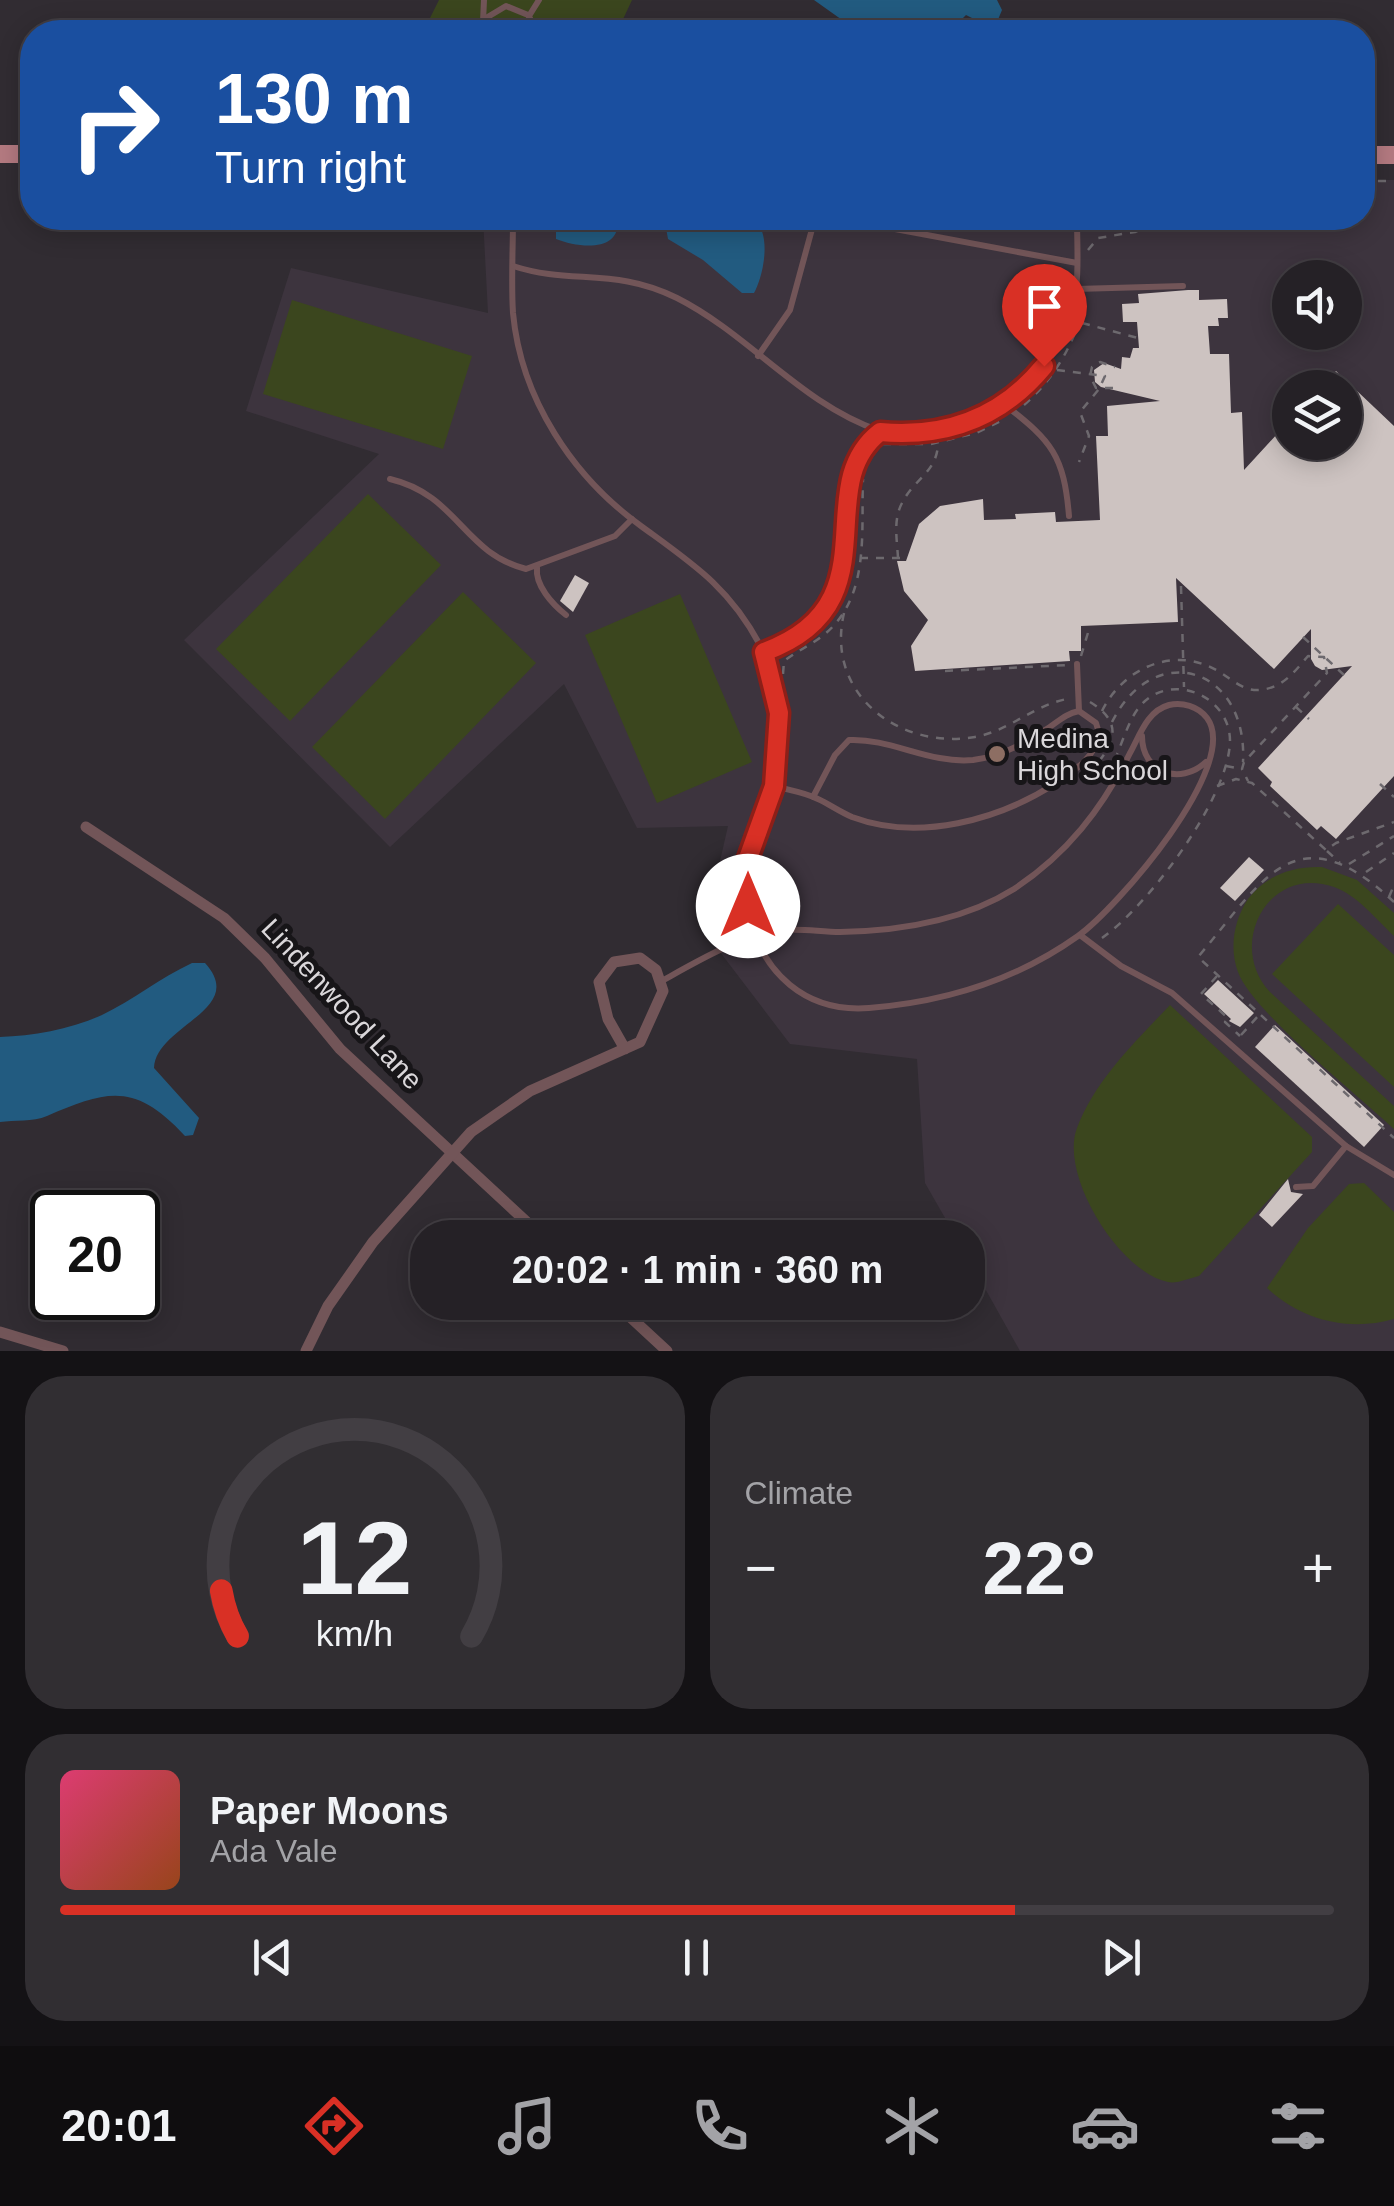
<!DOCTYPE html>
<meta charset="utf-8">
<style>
body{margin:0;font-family:Arial,sans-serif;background:#312e32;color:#f1f3f6;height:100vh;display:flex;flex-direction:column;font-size:38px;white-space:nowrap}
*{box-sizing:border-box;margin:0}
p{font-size:32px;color:#a3a3a7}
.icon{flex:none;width:55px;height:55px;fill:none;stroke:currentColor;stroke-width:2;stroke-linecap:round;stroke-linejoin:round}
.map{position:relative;height:1351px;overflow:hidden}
.panel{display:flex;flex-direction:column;gap:25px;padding:25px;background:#141215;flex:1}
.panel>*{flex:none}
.hud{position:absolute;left:20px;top:20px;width:1355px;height:210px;border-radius:40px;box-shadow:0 5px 25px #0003,0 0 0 2px #423e43;background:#1a4fa0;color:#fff;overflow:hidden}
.buttons{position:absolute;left:1272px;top:260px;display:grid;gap:20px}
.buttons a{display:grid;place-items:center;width:90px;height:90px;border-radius:50%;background:#252126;box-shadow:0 5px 25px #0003,0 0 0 2px #423e43;font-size:50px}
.speed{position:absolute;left:30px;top:1190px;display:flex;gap:20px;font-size:50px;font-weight:700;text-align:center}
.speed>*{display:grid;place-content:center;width:130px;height:130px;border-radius:50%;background:#252126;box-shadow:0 5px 25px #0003,0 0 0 2px #423e43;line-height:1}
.speed .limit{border:5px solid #111;border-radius:15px;background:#fff;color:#111}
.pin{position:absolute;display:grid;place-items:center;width:85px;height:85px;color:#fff;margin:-102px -42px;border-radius:50% 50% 50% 0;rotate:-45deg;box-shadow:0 0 10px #0007}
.pin .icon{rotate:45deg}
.me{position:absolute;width:110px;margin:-55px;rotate:0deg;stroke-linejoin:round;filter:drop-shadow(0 0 8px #0008)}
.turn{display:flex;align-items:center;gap:35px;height:210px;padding:0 30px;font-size:45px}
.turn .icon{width:130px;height:130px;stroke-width:2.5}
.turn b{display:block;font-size:70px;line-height:85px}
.big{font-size:75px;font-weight:700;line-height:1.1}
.panel .widget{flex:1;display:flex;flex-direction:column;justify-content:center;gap:15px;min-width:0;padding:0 35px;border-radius:40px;background:#312e32}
.panel .dial{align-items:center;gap:0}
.dial svg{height:260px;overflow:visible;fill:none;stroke:#423e43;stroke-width:7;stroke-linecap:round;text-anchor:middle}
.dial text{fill:#f1f3f6;stroke:none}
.song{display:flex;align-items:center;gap:30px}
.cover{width:120px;height:120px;border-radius:15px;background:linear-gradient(135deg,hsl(340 70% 55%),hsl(20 70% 35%))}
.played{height:10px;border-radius:5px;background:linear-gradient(90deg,#d93025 75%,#423e43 75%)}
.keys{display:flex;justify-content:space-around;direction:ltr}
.heat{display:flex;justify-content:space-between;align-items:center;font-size:55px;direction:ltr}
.panel .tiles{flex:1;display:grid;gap:25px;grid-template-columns:1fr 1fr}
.widget:last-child{grid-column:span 2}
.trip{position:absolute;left:410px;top:1220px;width:575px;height:100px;border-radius:40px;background:#252126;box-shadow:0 5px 25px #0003,0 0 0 2px #423e43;font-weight:700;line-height:100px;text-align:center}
.tabs{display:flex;height:160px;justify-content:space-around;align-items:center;background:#0f0d0f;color:#a3a3a7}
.tabs .icon{width:70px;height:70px}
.tabs .current{color:#d93025}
.tabs b{font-size:45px;color:#f1f3f6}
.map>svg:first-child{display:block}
</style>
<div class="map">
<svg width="1394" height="1351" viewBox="0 0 1394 1351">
<rect width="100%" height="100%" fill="#312c32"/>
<!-- built -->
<path fill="#3d343e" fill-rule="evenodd" d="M1363,180H1394V1351H1020L968,1258V1238L956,1237L925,1183L917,1059L790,1044L704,931L728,826L637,828L564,684L390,847L184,640L379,454L246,411L291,268L488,313L483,218H1362ZM1290,278H1345V332H1290ZM1290,388H1345V442H1290Z"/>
<!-- green -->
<g fill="#3b461e">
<polygon points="439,0 632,0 617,32 423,32"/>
<polygon points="292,300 472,356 443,449 263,394"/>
<polygon points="368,494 441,565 290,721 216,649"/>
<polygon points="463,592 536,663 385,819 312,747"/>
<polygon points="680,594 752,762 657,803 585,635"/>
<path d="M1322,867L1357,880L1394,913V936C1376,919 1357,895 1334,887C1268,864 1226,945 1270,992L1394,1106V1129C1360,1097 1251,1010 1238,972C1229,948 1234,920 1248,899C1266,875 1293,866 1322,867Z"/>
<polygon points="1338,904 1394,955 1394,1087 1272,974"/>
<path d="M1170,1005L1312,1137V1152L1199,1276C1190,1278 1177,1284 1168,1282C1119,1272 1059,1175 1077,1128C1095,1080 1136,1041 1170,1005Z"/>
<path d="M1364,1183L1394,1212V1319C1348,1332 1302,1320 1267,1288L1308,1228L1349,1184Z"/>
</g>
<!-- water -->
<g fill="#225b80">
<polygon points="814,0 997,0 1002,10 997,22 990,27 966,15 962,19 963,32 859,32"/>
<path d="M574,218H618C621,253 579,248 556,239V230Z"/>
<path d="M678,218H751C773,229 764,275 754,293H742L703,260L668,239L666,228Z"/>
<path d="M192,963H205C248,1010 156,1025 154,1068L199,1118L193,1135L185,1136C135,1082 108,1090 47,1116C33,1122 14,1120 0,1122V1037C33,1036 71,1029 102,1015C133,1000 160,978 192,963Z"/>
</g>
<!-- building -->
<g fill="#cdc3c1">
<polygon points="1188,290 1199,290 1199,300 1227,299 1228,318 1218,318 1219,326 1208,326 1210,354 1229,354 1231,413 1242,412 1244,470 1290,420 1290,442 1345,442 1345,388 1320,388 1336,371 1394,426 1394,776 1336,839 1321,826 1317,830 1270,786 1272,782 1258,768 1352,666 1322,670 1315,666 1311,659 1311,629 1274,669 1176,578 1178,622 1081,626 1081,651 1069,651 1070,661 915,671 911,646 928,620 904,591 897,561 906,561 919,524 940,506 983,499 984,520 1016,519 1015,514 1055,512 1056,522 1100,520 1096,436 1108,436 1107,406 1160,401 1101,387 1095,382 1094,370 1104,363 1121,369 1122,357 1130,358 1133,348 1139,348 1137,322 1123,322 1122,304 1139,303 1138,294"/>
<polygon points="575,575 589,583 573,612 560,601"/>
<polygon points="1249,857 1264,870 1235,901 1220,888"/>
<polygon points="1218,980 1254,1013 1240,1027 1229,1021 1231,1019 1204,994"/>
<polygon points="1275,1025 1384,1125 1364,1147 1255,1047"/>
<polygon points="1288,1179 1291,1192 1303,1194 1272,1227 1259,1215"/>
</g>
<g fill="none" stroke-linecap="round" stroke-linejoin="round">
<!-- path -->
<g stroke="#6d696e" stroke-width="2.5" stroke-dasharray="8 8" stroke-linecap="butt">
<polyline points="1362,181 1394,181"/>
<polyline points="1088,250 1098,238 1135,232 1165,218"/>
<polyline points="1082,323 1138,338"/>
<polyline points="1057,370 1105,376 1099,389 1080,412 1089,436 1079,462"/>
<polyline points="1113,388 1096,388 1090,376 1092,367 1100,362 1115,367"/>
<path d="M1024,405C1057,376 1076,340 1086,298"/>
<polyline points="883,444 931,444 976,433 1005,419"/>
<polyline points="860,558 907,558"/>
<path d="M898,558C897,539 893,520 902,503C914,479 937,472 938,444"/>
<polyline points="1181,586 1184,687"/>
<path d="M844,613C825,694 899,750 975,737C1009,731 1034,705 1067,699"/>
<polyline points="1303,637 1344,675"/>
<polyline points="1081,656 1090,626"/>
<polyline points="945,671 1068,665"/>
<path d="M783,674L784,661C801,648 821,641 835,624C869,586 861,526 863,479"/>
<path d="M1090,702C1123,722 1116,743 1093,768"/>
<polyline points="1296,707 1309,719"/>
<path d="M1102,711C1123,668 1174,645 1218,671C1235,681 1245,694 1266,689C1285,685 1296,670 1308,656L1324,657L1327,673L1244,762L1242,769L1248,781"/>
<path d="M1112,722C1154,638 1248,667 1243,762"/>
<polyline points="1226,766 1242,769"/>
<polyline points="1380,784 1394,797"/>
<polyline points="1217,786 1236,779 1252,783 1326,850 1336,843 1394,822"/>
<polyline points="1327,851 1340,863"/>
<polyline points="1349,864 1394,836"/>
<polyline points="1366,872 1394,853"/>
<polyline points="1389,897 1394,885"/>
<path d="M1394,902C1295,809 1262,882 1198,957L1394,1138"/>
<path d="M1102,938C1148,906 1229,798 1230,741C1230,696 1172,671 1141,705C1130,717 1124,738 1117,754"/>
<polyline points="1217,976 1201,994 1228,1018 1225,1022 1240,1036"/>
<polyline points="1241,1035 1259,1015"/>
</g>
<!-- lane -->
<g stroke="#725558" stroke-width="6">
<polyline points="529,16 539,0"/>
<polyline points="483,22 484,0"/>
<polyline points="479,32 486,18 506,6 528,15 538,32"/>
<path d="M513,218C513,249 511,282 513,313C521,399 573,477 641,526C693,564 729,587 760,645C781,685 784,748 772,791C764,818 748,844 743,871C741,884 747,900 749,913C761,973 806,1013 869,1008C945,1002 1015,981 1078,936C1116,909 1242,765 1207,718C1198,706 1182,702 1169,705C1147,711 1140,735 1130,753C1102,809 1067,854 1014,889C963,921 899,931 840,932C819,932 796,927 776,931C736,938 696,962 660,982"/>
<polyline points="836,218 1077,263"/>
<path d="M513,266C571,285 615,267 677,298C750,335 801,404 880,431C808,489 896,605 764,652"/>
<polyline points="1076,289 1183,286"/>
<polyline points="758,356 790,310 815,218"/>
<path d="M1005,405C1052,441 1064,456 1069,516"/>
<path d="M880,431C966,440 1048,397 1072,310C1080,281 1077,248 1077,218"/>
<path d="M390,479C458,495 463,553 526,569L615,536L632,519"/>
<path d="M537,568C535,585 552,604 566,615"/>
<polyline points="1077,664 1079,711"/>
<path d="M1142,736C1142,773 1180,786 1206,762"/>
<path d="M774,786C788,790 804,792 818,799C829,804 840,812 852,817C919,842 999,820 1056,783C1074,771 1097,756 1099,733L1096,723L1079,711C1064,714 1057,723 1045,730C1024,744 998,757 973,760C929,764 891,738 849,740L835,755L813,797"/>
<polyline points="1080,935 1121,966 1172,993 1346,1146 1394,1175"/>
<polyline points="1296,1187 1313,1186 1346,1146"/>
</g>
<!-- street -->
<g stroke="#725558" stroke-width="11">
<polyline points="86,827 224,918 265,958 340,1049 544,1238"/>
<polyline points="614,1302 667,1351"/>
<polyline points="0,1332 63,1351"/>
<polyline points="306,1351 328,1306 373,1242 471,1132 530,1091 640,1042 663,991 656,970 640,958 614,962 599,982 608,1019 625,1049"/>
</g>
<!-- primary -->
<g stroke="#b47a81" stroke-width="18">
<polyline points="0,154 32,154"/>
<polyline points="1362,155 1394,155"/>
</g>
</g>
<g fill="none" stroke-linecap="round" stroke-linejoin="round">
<defs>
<path id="route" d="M748,906L742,875L774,786L779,713L764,652C896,604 808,488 880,432C946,438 1002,417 1044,366"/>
</defs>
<!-- route casing -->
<use href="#route" stroke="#8d1f18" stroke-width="25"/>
<!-- route -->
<use href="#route" stroke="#d93025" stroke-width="18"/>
</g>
<!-- markers -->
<circle fill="#8d6e63" stroke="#171518" stroke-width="4" cx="997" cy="754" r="10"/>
<g text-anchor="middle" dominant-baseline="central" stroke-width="10" stroke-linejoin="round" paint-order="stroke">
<!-- poi labels -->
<g font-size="28" fill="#dad7da" stroke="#171518" text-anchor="start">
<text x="1017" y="738">Medina<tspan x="1017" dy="32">High School</tspan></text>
</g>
<!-- street labels -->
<g font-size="28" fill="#dad7da" stroke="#171518">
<text transform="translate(342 1004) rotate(47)">Lindenwood Lane</text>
</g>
</g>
</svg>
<div class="buttons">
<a><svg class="icon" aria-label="sound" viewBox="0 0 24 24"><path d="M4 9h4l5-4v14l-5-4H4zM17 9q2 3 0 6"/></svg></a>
<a><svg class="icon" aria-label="layers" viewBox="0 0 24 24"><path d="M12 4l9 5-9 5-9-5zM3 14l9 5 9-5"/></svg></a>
</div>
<div class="speed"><div class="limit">20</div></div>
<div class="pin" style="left:1044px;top:366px;background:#d93025"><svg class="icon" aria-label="arrive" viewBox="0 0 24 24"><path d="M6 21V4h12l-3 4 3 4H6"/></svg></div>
<svg class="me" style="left:748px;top:906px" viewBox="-20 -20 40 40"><circle r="19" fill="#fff"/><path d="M0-13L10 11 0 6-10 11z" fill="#d93025"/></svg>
<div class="trip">20:02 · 1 min · 360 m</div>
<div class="hud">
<div class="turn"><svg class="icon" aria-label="right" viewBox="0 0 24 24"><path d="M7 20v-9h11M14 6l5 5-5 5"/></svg><div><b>130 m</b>Turn right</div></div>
</div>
</div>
<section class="panel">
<div class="tiles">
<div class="widget dial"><svg viewBox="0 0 100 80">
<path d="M14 69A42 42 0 1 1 86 69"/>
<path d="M14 69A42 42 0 0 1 9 55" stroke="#d93025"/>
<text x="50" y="56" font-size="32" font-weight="700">12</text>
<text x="50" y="72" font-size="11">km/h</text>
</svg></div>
<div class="widget"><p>Climate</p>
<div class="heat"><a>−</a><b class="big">22°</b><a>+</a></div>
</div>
<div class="widget">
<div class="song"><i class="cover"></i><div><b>Paper Moons</b><p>Ada Vale</p></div></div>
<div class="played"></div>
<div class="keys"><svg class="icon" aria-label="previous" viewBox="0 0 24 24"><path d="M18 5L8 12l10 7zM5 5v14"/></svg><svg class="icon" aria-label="pause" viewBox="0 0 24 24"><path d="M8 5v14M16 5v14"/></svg><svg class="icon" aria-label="next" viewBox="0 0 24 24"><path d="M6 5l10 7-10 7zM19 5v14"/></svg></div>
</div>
</div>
</section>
<nav class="tabs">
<b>20:01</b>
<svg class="icon current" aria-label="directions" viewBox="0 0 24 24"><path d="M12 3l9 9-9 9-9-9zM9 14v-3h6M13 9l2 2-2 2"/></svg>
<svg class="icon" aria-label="music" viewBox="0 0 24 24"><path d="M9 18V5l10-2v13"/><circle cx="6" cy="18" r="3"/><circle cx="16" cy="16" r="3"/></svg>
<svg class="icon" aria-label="phone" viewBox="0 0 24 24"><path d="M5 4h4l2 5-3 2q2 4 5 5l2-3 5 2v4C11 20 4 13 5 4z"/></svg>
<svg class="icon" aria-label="climate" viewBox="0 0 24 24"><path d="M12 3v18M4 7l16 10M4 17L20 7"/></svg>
<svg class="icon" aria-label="car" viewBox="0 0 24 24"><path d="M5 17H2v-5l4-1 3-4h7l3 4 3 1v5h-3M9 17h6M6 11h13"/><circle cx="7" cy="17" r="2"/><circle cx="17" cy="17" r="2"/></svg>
<svg class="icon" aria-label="filters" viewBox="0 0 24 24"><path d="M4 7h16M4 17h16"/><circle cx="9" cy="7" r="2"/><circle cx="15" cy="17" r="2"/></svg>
</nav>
